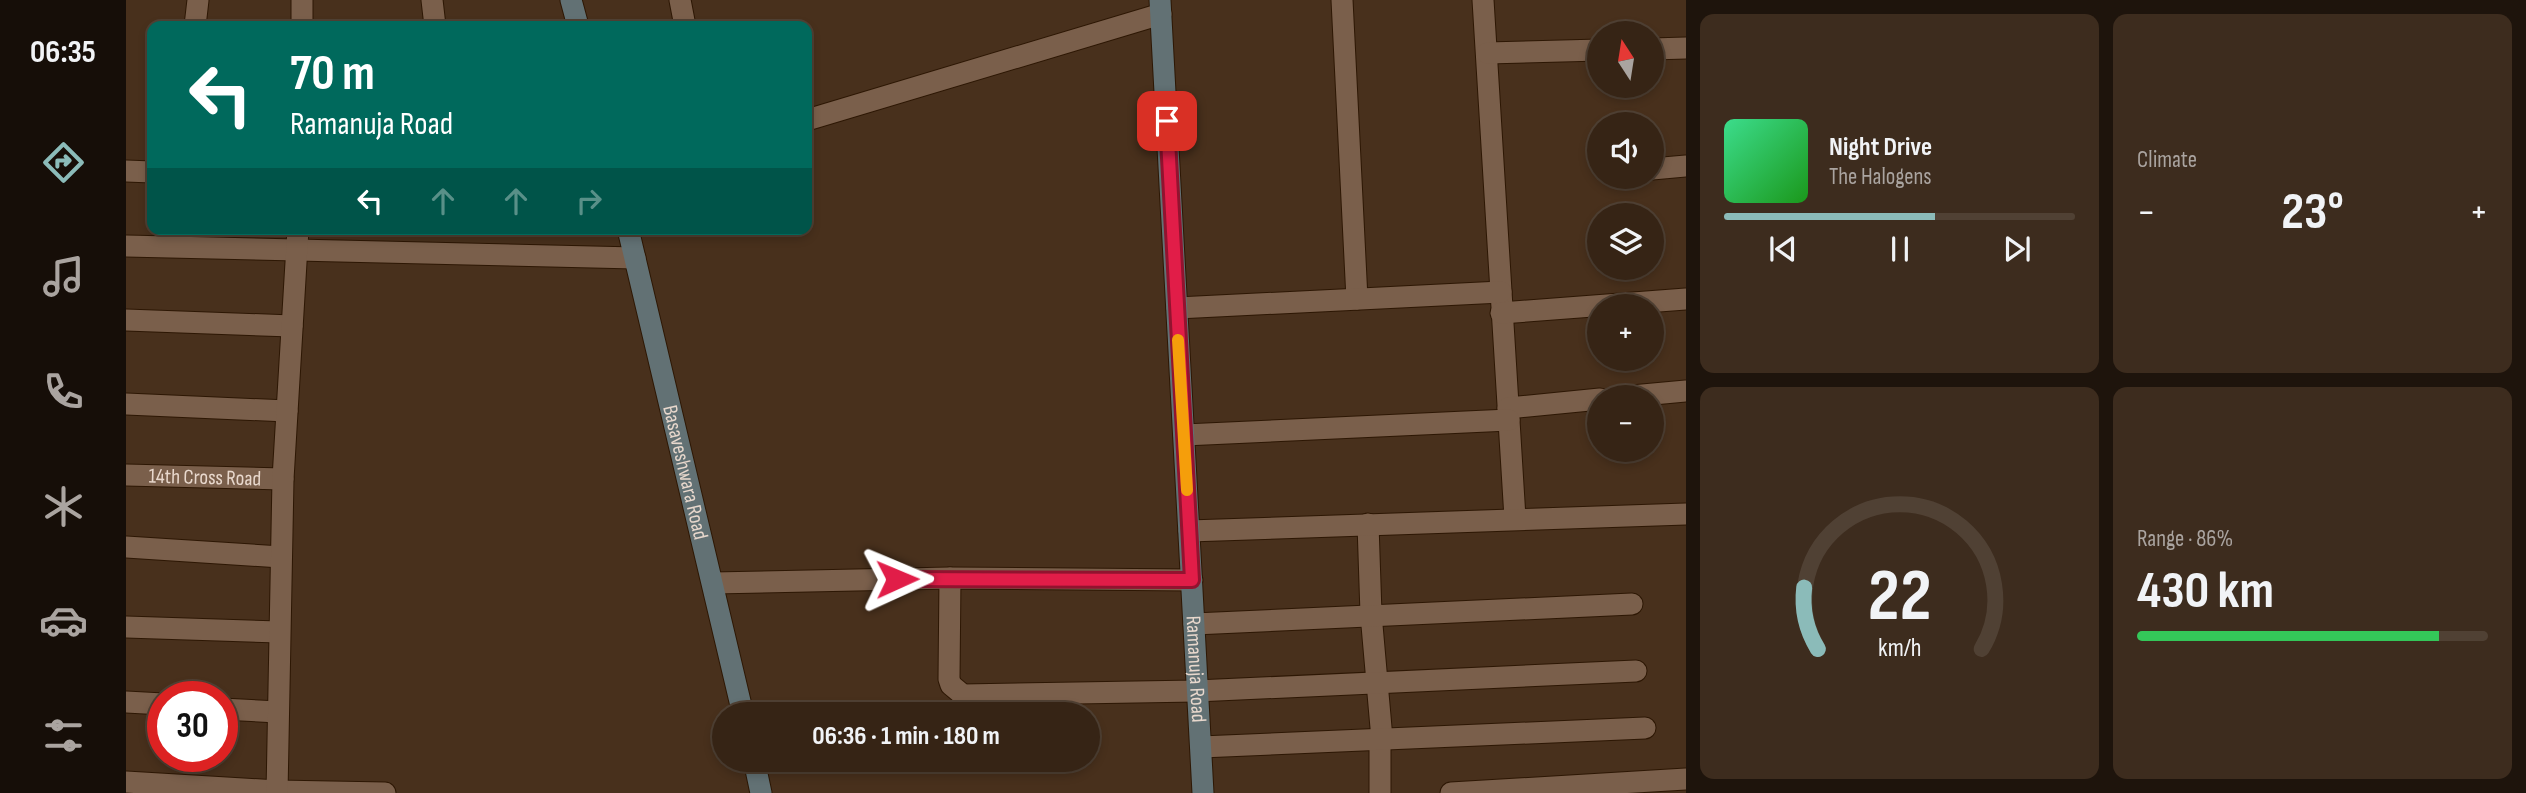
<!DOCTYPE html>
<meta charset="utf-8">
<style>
body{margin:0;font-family:"Sofia Sans Condensed",sans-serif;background:#3d2c1e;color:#f1f3f6;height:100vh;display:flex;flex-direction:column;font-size:26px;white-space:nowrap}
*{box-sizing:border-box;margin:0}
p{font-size:23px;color:#aaa4a0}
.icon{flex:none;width:38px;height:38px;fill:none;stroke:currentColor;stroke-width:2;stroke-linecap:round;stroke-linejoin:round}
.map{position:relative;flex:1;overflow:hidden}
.drawer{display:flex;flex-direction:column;gap:14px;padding:14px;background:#1e140c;width:840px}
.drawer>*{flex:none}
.hud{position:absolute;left:21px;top:21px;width:665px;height:214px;border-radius:14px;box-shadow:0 4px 10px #0003,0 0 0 2px #504134;background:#00695c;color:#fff;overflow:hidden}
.needle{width:46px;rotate:348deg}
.buttons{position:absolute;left:1461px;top:21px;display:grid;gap:14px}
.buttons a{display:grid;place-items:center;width:77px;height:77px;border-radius:50%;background:#362415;box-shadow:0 4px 10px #0003,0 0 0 2px #504134;font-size:35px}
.speed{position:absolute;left:21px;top:681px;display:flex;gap:14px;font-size:35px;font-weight:700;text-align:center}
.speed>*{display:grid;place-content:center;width:91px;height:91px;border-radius:50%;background:#362415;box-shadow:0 4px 10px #0003,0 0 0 2px #504134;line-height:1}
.speed .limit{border:10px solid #d22;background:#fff;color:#111}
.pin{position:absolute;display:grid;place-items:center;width:60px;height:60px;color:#fff;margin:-30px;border-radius:14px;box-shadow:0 4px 10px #0006}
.me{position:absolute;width:77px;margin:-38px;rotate:89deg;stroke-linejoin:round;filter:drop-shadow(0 0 5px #0008)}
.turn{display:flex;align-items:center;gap:24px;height:147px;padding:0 28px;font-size:32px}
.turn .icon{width:91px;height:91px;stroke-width:2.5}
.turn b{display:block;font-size:49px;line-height:60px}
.lanes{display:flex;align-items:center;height:66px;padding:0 28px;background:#0003;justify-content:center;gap:35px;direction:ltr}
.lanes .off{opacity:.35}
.big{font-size:52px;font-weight:700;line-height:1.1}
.drawer .card{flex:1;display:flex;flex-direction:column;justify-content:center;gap:10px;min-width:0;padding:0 24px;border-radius:14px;background:#3d2c1e}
.drawer .dial{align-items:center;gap:0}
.dial svg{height:182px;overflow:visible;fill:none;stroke:#504134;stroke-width:7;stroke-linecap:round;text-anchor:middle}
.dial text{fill:#f1f3f6;stroke:none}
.song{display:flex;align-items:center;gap:21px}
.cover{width:84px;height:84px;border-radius:10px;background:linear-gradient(135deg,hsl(150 70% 55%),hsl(120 70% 35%))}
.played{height:7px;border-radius:4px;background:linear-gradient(90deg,#8bbbb9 60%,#504134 60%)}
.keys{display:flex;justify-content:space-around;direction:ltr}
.heat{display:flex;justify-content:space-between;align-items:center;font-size:38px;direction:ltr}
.charge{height:10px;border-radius:5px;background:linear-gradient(90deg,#34c759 86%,#504134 0)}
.drawer .tiles{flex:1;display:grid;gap:14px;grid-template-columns:repeat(2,1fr)}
.trip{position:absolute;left:586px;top:702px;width:388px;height:70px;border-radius:35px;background:#362415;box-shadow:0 4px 10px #0003,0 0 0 2px #504134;font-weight:700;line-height:70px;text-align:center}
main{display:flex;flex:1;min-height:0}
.menu{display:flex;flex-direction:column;width:126px;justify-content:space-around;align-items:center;background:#160e08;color:#aaa4a0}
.menu .icon{width:49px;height:49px}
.menu .on{color:#8bbbb9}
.menu b{font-size:32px;color:#f1f3f6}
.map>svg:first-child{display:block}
</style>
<main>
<nav class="menu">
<b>06:35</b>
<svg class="icon on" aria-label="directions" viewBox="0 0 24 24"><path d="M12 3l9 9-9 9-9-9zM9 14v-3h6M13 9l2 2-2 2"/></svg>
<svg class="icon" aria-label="music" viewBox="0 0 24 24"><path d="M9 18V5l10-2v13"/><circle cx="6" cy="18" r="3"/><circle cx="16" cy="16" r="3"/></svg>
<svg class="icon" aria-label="phone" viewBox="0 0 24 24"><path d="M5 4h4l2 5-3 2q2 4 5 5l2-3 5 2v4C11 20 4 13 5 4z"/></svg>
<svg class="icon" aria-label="climate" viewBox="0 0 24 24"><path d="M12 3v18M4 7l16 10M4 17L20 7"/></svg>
<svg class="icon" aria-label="car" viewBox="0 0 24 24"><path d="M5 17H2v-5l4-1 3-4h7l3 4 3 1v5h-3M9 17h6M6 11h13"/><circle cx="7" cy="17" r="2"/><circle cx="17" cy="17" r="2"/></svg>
<svg class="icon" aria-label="filters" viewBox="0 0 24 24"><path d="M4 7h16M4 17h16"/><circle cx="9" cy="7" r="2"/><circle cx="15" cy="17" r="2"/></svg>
</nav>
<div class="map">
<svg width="1560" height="793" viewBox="0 0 1560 793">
<rect width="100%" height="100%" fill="#48301c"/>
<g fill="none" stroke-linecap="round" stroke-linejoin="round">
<defs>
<g id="street">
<polyline points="176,0 176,26"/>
<polyline points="306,0 309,26"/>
<polyline points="554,0 559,26"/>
<polyline points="1216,0 1231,299"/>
<polyline points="1357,0 1389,518"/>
<polyline points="69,26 72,0"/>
<polyline points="1526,49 1560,48"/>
<polyline points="1361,53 1474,50"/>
<polyline points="681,120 1035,14"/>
<polyline points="1526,169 1560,166"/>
<polyline points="0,171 26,172"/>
<polyline points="0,246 509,258"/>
<polyline points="1051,308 1375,292"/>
<polyline points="1375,313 1560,299"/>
<polyline points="0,320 166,326"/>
<polyline points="1495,397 1560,391"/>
<polyline points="0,404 161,411"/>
<polyline points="1382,408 1474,399"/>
<polyline points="1058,435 1383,420"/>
<path id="s1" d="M0,475L157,479"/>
<polyline points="1242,524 1245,614 1256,739 1254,739 1254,793"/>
<polyline points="1063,531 1560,514"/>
<polyline points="0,547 155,557"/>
<polyline points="824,578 823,679 825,685 837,695 1070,691 1510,671"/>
<polyline points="587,583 824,578 1066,580"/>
<polyline points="1068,624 1506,604"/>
<polyline points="0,627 153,632"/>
<polyline points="0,702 37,704"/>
<polyline points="96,709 152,712"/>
<polyline points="1075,747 1519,728"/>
<polyline points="0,782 151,791 259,793"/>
<polyline points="151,793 157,479 172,229"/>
<polyline points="1325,793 1560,779"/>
</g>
<g id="secondary">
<polyline points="445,0 452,26"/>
<path id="s2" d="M1034,0L1077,793"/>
<path id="s3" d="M502,229L617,714"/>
<polyline points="628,760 635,793"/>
</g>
</defs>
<!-- street casing -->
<use href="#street" stroke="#2d1704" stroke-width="23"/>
<!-- secondary casing -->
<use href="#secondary" stroke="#2d1704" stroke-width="23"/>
<!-- street -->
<use href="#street" stroke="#7a5f4b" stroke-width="21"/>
<!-- secondary -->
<use href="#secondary" stroke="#627174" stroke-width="21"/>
</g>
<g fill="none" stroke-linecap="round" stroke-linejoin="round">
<defs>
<polyline id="route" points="771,579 1066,580 1041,121"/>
</defs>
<!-- route casing -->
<use href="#route" stroke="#92132f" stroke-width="18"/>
<!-- route -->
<use href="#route" stroke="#e11d48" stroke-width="12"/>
<!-- slow -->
<polyline stroke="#f59e0b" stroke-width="12" points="1052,340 1061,490"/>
</g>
<g text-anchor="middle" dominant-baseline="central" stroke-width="7" stroke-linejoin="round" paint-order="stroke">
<!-- street labels -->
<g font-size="21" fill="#e8d8cd" stroke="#3d2612">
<text stroke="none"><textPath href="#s3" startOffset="250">Basaveshwara Road</textPath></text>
<text stroke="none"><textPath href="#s1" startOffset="79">14th Cross Road</textPath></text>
<text stroke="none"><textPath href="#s2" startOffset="670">Ramanuja Road</textPath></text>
</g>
</g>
</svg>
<div class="buttons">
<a><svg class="needle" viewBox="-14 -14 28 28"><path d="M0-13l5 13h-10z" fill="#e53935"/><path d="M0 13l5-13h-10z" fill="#aaa4a0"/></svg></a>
<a><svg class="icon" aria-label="sound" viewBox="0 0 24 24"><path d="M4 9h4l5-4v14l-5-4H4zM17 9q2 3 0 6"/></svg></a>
<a><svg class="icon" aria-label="layers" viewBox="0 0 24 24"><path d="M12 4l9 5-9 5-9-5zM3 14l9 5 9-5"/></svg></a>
<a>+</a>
<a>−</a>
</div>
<div class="speed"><div class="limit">30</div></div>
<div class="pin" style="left:1041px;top:121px;background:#d93025"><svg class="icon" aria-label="arrive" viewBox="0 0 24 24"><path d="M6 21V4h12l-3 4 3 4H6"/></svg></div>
<svg class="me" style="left:771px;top:579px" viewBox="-20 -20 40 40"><path d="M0-17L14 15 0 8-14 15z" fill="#e11d48" stroke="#fff" stroke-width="4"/></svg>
<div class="trip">06:36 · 1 min · 180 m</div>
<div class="hud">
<div class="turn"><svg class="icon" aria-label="left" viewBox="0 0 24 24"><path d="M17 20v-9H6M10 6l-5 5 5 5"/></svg><div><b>70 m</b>Ramanuja Road</div></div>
<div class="lanes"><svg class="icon" aria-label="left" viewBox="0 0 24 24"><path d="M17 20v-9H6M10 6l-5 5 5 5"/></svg><svg class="icon off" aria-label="ahead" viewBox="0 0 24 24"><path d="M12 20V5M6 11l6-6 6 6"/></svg><svg class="icon off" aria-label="ahead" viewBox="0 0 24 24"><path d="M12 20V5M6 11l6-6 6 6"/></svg><svg class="icon off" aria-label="right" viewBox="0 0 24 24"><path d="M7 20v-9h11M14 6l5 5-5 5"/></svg></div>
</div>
</div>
<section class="drawer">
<div class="tiles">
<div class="card">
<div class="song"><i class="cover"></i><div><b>Night Drive</b><p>The Halogens</p></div></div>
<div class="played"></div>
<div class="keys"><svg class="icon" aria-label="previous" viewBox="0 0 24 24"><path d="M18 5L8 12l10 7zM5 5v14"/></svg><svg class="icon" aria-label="pause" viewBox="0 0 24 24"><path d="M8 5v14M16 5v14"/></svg><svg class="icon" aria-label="next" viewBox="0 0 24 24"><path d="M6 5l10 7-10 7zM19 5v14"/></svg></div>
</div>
<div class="card"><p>Climate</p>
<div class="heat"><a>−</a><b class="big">23°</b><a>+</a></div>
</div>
<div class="card dial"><svg viewBox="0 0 100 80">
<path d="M14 69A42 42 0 1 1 86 69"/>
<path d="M14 69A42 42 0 0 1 8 42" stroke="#8bbbb9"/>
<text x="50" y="56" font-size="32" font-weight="700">22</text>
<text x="50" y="72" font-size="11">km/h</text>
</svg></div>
<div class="card"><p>Range · 86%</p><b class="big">430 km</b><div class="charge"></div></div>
</div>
</section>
</main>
